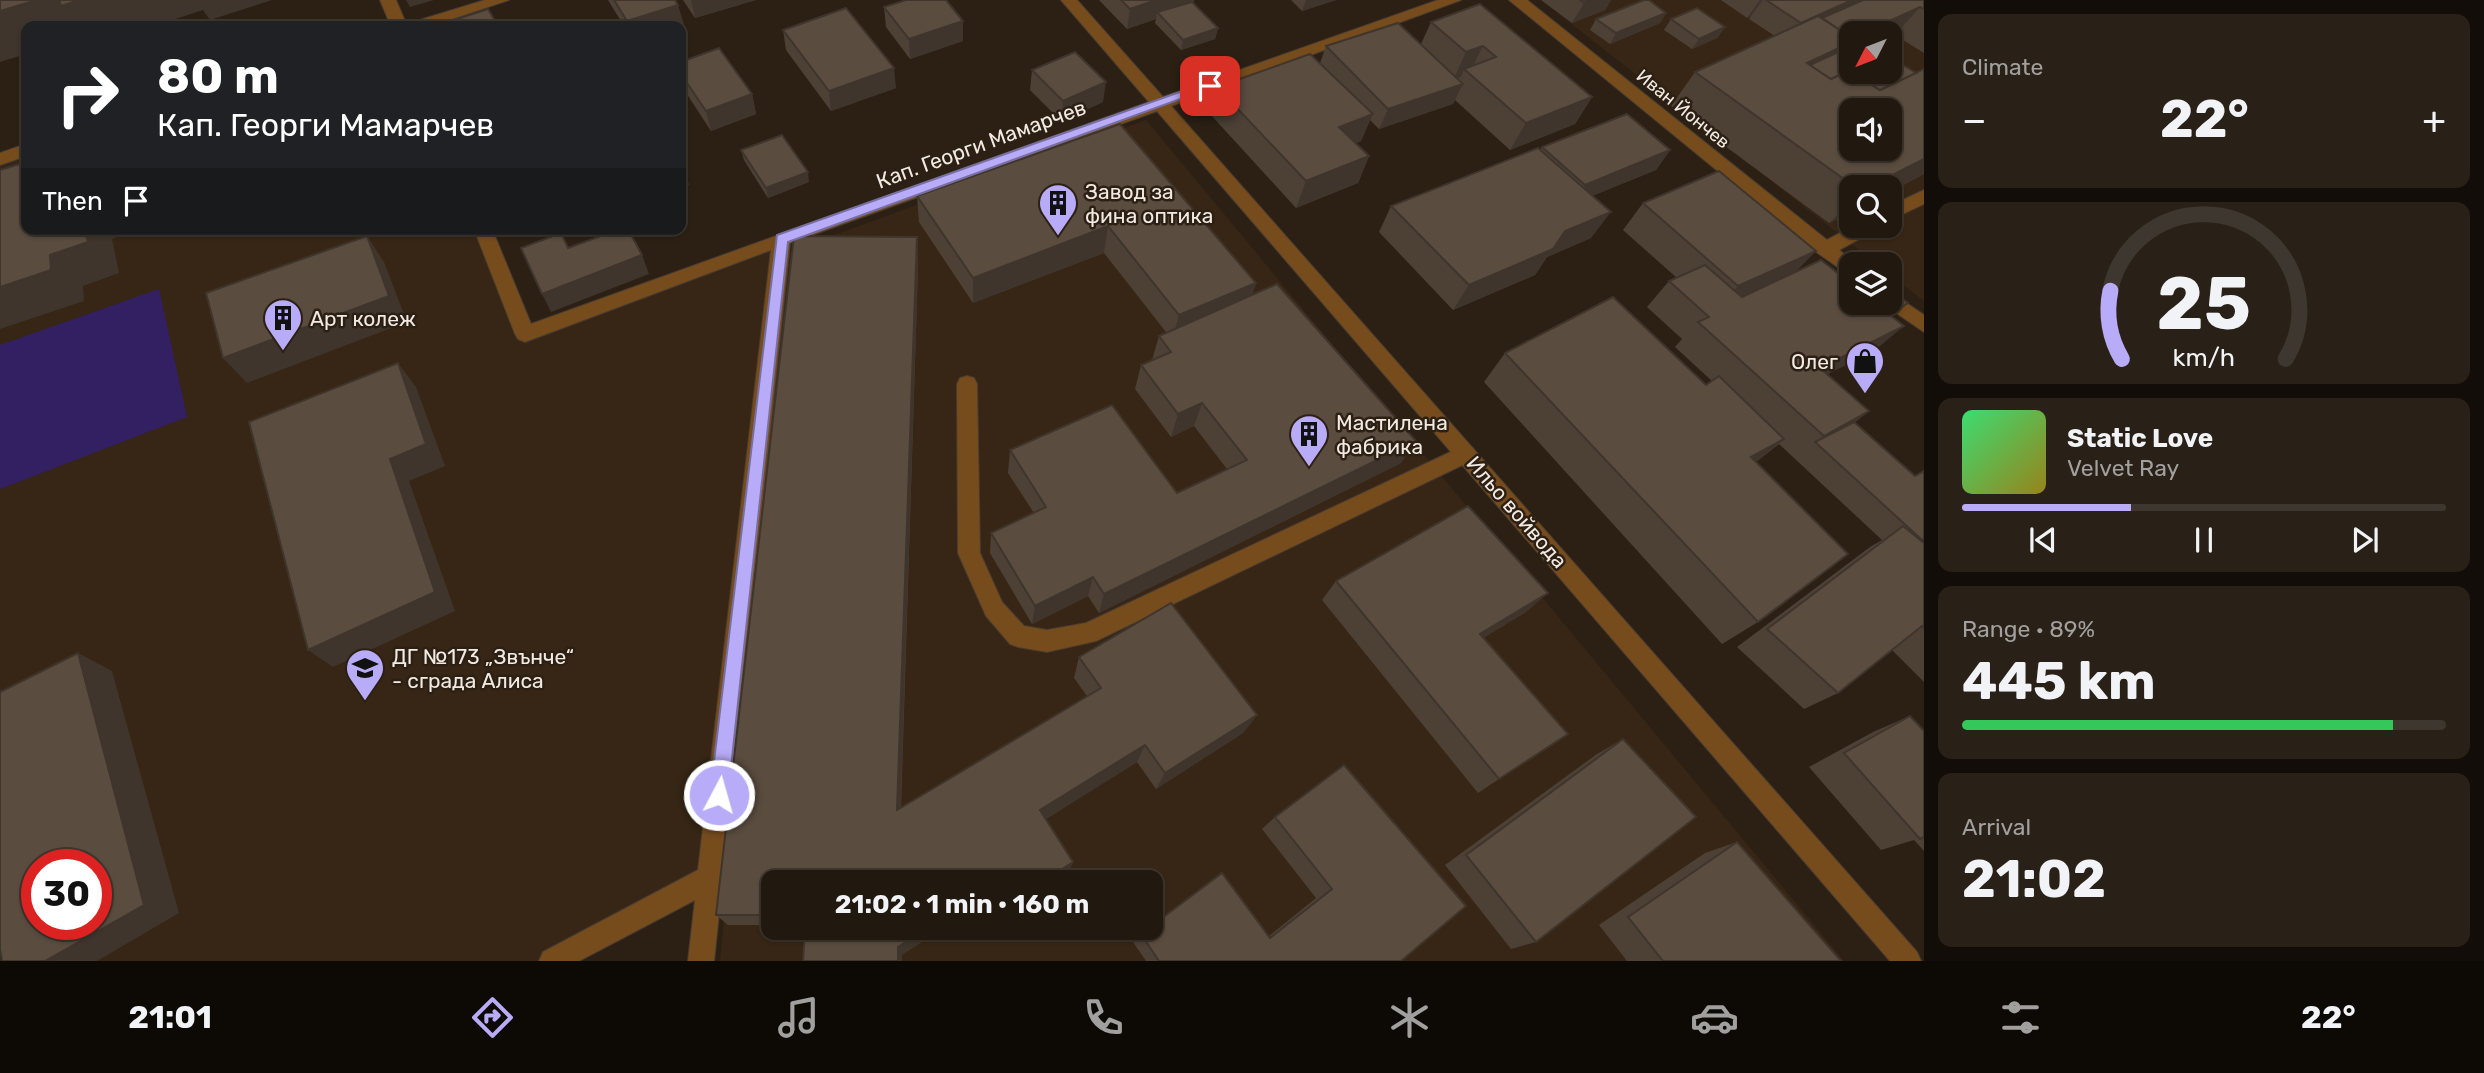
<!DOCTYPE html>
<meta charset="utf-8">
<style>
body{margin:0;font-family:Rubik,sans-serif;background:#292118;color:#f1f3f6;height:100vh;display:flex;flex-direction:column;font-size:26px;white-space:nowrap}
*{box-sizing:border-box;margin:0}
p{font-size:23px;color:#a2a09e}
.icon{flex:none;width:38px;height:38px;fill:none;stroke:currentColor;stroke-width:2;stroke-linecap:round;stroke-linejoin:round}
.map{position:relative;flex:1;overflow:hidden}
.panel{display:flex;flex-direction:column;gap:14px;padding:14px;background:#120d08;width:560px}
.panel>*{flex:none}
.guide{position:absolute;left:21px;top:21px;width:665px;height:214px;border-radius:14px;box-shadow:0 2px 5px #0004,0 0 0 2px #3e372f;background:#202124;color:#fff;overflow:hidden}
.needle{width:46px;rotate:228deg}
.buttons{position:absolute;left:1839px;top:21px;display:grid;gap:14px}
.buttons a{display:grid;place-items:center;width:63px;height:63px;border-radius:14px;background:#21180f;box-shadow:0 2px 5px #0004,0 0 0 2px #3e372f;font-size:35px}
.speed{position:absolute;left:21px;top:849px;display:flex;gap:14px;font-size:35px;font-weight:700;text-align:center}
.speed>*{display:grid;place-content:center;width:91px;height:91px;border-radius:50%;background:#21180f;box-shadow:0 2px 5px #0004,0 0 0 2px #3e372f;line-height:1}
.speed .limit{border:10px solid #d22;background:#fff;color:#111}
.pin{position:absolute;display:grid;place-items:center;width:60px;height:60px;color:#fff;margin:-30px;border-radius:14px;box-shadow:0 4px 10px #0006}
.me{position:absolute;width:77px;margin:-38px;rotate:6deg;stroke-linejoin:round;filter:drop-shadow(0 0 5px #0008)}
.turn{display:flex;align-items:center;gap:24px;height:147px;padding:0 21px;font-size:32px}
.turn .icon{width:91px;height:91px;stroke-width:2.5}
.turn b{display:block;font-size:49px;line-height:60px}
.then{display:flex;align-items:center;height:66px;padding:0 21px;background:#0003;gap:14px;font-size:26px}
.big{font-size:52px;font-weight:700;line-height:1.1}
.panel .widget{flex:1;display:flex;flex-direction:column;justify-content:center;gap:10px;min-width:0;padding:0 24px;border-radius:14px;background:#292118}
.panel .dial{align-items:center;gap:0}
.dial svg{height:182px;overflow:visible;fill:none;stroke:#3e372f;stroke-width:7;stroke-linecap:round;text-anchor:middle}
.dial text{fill:#f1f3f6;stroke:none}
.song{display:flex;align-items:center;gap:21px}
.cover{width:84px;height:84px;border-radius:10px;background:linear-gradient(135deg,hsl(140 70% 55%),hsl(50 70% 35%))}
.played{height:7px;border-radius:4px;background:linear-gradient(90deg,#b8abf7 35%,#3e372f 35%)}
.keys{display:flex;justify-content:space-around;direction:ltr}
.heat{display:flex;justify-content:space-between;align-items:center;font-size:38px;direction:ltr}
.charge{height:10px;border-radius:5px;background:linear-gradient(90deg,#34c759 89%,#3e372f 0)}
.trip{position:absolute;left:761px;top:870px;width:402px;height:70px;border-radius:14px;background:#21180f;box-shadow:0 2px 5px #0004,0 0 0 2px #3e372f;font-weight:700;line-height:70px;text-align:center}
.menu{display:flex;height:112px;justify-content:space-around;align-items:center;background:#0d0a06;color:#a2a09e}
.menu .icon{width:49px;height:49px}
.menu .current{color:#b8abf7}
.menu b{font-size:32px;color:#f1f3f6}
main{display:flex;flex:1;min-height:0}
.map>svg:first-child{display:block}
</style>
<main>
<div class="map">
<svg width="1924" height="961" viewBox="0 0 1924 961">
<rect width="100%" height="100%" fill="#2c2014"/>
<!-- built -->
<g fill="#372615" fill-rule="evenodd">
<path d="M1541,0H1924V301L1890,275V264H1877ZM1852,33H1890V72H1852ZM1852,110H1890V149H1852ZM1852,187H1890V226H1852Z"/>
<path d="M1146,120L1844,961H720L789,252ZM774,882H1152V928H774Z"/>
<path d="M26,150V229H483L526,334L781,239L710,878L552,961H0V159ZM37,864H96V924H37Z"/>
</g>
<!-- green -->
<polygon fill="#322062" points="159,289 187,417 0,489 0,345"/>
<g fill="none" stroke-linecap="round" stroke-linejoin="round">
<defs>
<polygon id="service" points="967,376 974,378 977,384 980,553 1002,602 1024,626 1047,630 1086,623 1459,448 1466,445 1473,448 1476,454 1473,460 1096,641 1047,652 1018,647 1010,644 986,616 958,553 957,384 960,378"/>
<g id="minor">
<polygon points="380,0 396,0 407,26 391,26"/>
<polygon points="485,0 509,0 431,26 407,26 410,23"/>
<polygon points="1061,0 1077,0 1163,97 1438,0 1461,0 1171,106 1917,952 1921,961 1890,961 1157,111 790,243 714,961 688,961 695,900 579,961 539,961 543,952 698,870 771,250 525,342 518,339 515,334 474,229 492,229 531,324 1149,102"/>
<polygon points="1509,0 1527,0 1827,240 1853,226 1877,226 1874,231 1839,250 1857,264 1852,264 1852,277 1819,254"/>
<polygon points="26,144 26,156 0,165 0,153"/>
<polygon points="1924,190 1924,204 1890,220 1890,206"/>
<polygon points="1890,292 1924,315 1924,332 1883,304 1890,303"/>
</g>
</defs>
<!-- service casing -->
<use href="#service" stroke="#483c31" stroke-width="2"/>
<!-- minor casing -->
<use href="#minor" stroke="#483c31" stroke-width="2"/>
<!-- service -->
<use href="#service" fill="#774c1d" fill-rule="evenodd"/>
<!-- minor -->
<use href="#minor" fill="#774c1d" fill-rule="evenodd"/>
</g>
<!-- wall -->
<g fill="#4d4136">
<polygon points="608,0 675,0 684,25 680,26 624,26"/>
<polygon points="683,0 756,0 695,18"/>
<polygon points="1099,0 1194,0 1193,3 1218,28 1215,39 1181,50 1155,23 1156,19 1127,29"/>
<polygon points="1291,0 1336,0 1302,11"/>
<polygon points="1541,0 1611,0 1605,10 1572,23"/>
<polygon points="1721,0 1924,0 1924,53 1895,35 1890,37 1890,33 1852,33 1916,73 1924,69 1924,174 1890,192 1890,187 1852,187 1852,212 1829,223 1671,106 1695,72 1775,36 1749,19 1751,16 1747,18"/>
<polygon points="884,7 963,21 963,41 910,59 886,27"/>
<polygon points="1666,13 1660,23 1610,44 1590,30 1596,19"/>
<polygon points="1671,19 1725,27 1717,38 1692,49 1664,30"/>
<polygon points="1431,22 1592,97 1575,124 1510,150 1455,100 1453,104 1379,129 1370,120 1361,141 1356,143 1369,156 1358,183 1296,208 1210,114 1217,87 1320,63 1326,46 1421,44"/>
<polygon points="783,30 896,88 831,111 786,50"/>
<polygon points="681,62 752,94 756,114 711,131 681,85"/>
<polygon points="1032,70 1103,102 1061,121 1030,90"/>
<polygon points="1120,124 1256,283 1252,295 1401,463 1099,613 1088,596 1032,624 990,553 991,533 1034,513 1008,473 1010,450 1177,493 1227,469 1194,426 1171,437 1135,389 1141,365 1152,360 1159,336 1166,332 1104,253 973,303 919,222 917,196"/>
<polygon points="1542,147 1670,150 1656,170 1592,196 1591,238 1547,257 1535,275 1453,310 1379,232 1391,206 1540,150"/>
<polygon points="741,150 809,182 768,198 744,160"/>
<polygon points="1643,203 1796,271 1852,303 1908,303 1897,313 1891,316 1874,351 1827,374 1869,411 1854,423 1915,476 1924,471 1924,539 1921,541 1924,543 1924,682 1892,650 1838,693 1804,709 1737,647 1870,547 1882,540 1779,444 1756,462 1758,622 1722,644 1484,382 1505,353 1706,385 1712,381 1675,347 1682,339 1647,307 1669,281 1677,278 1623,230"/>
<polygon points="917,237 918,268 901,808 1087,696 1074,678 1079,657 1257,715 1243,733 1156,789 1137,762 1046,819 1068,874 774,882 774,925 728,925 716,915"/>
<polygon points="1336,581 1526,612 1483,638 1499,779 1478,793 1322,600"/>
<polygon points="1910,716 1924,731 1924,851 1914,840 1881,850 1809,767 1873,732"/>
<polygon points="1623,739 1536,942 1511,949 1445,865 1597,754"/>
<polygon points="1275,817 1401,961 1146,961 1133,942 1141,934 1269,936 1316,898 1262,829"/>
<polygon points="1737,842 1841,961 1627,961 1599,925 1705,853"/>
</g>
<!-- shaded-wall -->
<g fill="#3f352c">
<polygon points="37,0 272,0 210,20 203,10 154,26 26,26 26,54 0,62 0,11"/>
<polygon points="406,0 434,0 410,7"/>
<polygon points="691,0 756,0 695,18"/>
<polygon points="1156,0 1194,0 1193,6 1157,12 1156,19 1127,29 1130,9"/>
<polygon points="1306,0 1336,0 1302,11"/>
<polygon points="1591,0 1611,0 1605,10 1572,23 1584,3"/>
<polygon points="1760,0 1763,0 1751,16 1747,18"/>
<polygon points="1852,0 1881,0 1785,43 1801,23"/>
<polygon points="678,5 684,25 680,26 629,26 627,21"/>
<polygon points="1920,7 1895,35 1890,37 1890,33 1863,33"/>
<polygon points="1666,13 1660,23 1610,44 1616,33"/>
<polygon points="963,21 963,41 910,59 909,39"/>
<polygon points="1725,27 1717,38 1692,49 1699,39"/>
<polygon points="1218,28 1215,39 1181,50 1183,40"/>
<polygon points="1852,42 1852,55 1817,79 1807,63"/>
<polygon points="1483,46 1469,74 1464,69 1461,77 1453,80 1466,52"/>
<polygon points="894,68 896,88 831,111 829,91"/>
<polygon points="1106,82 1103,102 1061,121 1063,101"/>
<polygon points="1463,84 1453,104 1379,129 1388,109"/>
<polygon points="752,94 756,114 711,131 706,111"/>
<polygon points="1592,97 1575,124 1510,150 1526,123"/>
<polygon points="1373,114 1361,141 1329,154 1339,127"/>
<polygon points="1670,150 1656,170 1572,204 1585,185"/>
<polygon points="1369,156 1358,183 1296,208 1306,181"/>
<polygon points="1924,159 1924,174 1890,192 1890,187 1869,187"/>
<polygon points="683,166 689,185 681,189 681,167"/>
<polygon points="808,172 809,182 768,198 766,188"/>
<polygon points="1852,201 1852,212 1829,223"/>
<polygon points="1611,212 1591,238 1547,257 1535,275 1453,310 1469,285 1565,231"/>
<polygon points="1108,226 1104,253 973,303 973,278"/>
<polygon points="85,229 141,229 112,239 119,273 83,286 84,301 0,329 0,287 50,255"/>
<polygon points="367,236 384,262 407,322 247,383 223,358"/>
<polygon points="917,237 918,268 900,824 897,810"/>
<polygon points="1816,251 1791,277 1714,312 1738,286"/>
<polygon points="642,255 649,274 551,312 542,294"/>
<polygon points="1256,283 1247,309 1172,340 1179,315"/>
<polygon points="1908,303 1897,313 1882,321 1893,312"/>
<polygon points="1904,326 1874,351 1792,392 1820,368"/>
<polygon points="398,363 416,387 445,466 409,481 455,611 333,667 308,650 390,459"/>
<polygon points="1202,403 1194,426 1171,437 1178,414"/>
<polygon points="1869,411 1839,435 1815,442 1824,436"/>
<polygon points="1784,439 1751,466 1751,457"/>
<polygon points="1416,441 1401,463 1099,613 1104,594"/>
<polygon points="1093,577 1088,596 1032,624 1035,606"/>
<polygon points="1548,593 1526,612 1460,652 1480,634"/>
<polygon points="78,653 112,671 179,913 97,961 45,961"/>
<polygon points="1257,715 1243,733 1156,789 1165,773"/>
<polygon points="1145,745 1137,762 1036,825 1040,810"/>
<polygon points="1073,862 1068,874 1056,882 1042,882"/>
<polygon points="928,928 944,928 902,955 902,961 898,961 898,947"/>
</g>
<!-- building -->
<g fill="#5a4c3f" stroke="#3f352c" stroke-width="2" fill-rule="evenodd">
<polygon points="0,0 37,0 0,11"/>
<polygon points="59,0 80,0 61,6"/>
<polygon points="614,0 675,0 678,5 627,21"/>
<polygon points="906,0 946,0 963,21 909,39 884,7"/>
<polygon points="1121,0 1156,0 1130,9"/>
<polygon points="1580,0 1591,0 1584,3"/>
<polygon points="1644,0 1649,0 1666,13 1616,33 1596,19"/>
<polygon points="1766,0 1852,0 1801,23"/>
<polygon points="1863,0 1924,0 1924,9 1920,7 1863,33 1852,33 1852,38 1822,18"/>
<polygon points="1192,2 1218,28 1183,40 1157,12"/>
<polygon points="1480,4 1592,97 1526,123 1464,69 1496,57 1483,46 1466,52 1431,22"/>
<polygon points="846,8 894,68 829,91 783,30"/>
<polygon points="1697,8 1725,27 1699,39 1671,19"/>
<polygon points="488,9 498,26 440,26 439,25"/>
<path d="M1818,16L1852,38V42L1807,63L1831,79L1849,70L1880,90L1924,69V159L1869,187H1855L1695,72ZM1852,110H1890V149H1852Z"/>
<polygon points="1398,23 1463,84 1388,109 1326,46"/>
<polygon points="1852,42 1852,71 1849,70 1831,79 1810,65 1851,46 1848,44"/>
<polygon points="719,48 752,94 706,111 681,74 681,62"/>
<polygon points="1075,52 1106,82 1063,101 1032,70"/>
<polygon points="1310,54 1373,114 1339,127 1369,156 1306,181 1217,87"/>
<polygon points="1890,57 1916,73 1880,90 1852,72 1890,72"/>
<polygon points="1627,114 1670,150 1585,185 1542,147"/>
<polygon points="1120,124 1256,283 1179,315 1108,226 973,278 917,196"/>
<polygon points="782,135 808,172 766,188 741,150"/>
<polygon points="1538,148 1611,212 1565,231 1553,249 1469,285 1391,206"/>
<polygon points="26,162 26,229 85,229 88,242 50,255 51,270 0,287 0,170"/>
<polygon points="1719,171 1816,251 1738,286 1643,203"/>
<polygon points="620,229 628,229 642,255 542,294 521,248 561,233 568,248"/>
<polygon points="367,236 389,296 223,358 206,293"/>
<polygon points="794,236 917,237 897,810 1101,688 1079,657 1171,603 1257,715 1165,773 1145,745 1040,810 1073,862 1042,882 774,882 774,915 716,915"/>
<polygon points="1821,260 1852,284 1852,303 1875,303 1904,326 1820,368 1869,411 1824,436 1698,322 1709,317 1669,281 1705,265 1742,297"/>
<polygon points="1277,284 1416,441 1104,594 1093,577 1035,606 991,533 1046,507 1010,450 1112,405 1177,493 1247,460 1202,403 1178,414 1141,365 1171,352 1159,336"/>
<polygon points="1890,290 1908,303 1893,312 1882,303 1890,303"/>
<polygon points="1613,297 1706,385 1719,376 1784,439 1751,457 1848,554 1758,622 1505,353"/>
<polygon points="398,363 426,444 390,459 435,592 308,650 249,422"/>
<polygon points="1854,422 1915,476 1924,471 1924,539 1922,540 1815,442"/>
<polygon points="1468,506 1548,593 1480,634 1568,734 1499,779 1336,581"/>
<polygon points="1903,526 1924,543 1924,628 1922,626 1838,693 1767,629"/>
<path d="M78,653L144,905L45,961H2L0,949V692ZM37,864H96V924H37Z"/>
<polygon points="1910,716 1924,731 1924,837 1920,839 1844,753"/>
<polygon points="1623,739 1696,817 1536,942 1466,855"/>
<polygon points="1344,765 1466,906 1401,961 1159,961 1141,934 1222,873 1270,938 1332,889 1275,817"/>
<polygon points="1737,842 1841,961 1663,961 1628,917"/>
<polygon points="805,928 928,928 898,947 898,961 803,961"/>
</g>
<!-- route -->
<polygon fill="#b8abf7" stroke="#786fa1" stroke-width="2" points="1205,83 1216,86 788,242 728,795 726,802 719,804 712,802 710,795 777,235"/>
<!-- icons -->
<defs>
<symbol id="building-pin" viewBox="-11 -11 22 30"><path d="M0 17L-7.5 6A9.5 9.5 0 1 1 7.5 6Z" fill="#b8abf7" stroke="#2c2014"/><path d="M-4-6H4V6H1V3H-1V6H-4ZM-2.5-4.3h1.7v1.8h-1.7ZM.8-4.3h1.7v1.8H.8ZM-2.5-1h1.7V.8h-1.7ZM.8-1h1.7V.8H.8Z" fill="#111"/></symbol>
<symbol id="shop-pin" viewBox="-11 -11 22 30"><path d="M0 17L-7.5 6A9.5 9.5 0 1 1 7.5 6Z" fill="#b8abf7" stroke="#2c2014"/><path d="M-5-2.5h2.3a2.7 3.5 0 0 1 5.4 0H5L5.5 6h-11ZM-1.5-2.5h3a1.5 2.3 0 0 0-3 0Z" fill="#111"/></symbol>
<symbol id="school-pin" viewBox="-11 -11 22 30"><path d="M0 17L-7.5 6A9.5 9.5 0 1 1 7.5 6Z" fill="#b8abf7" stroke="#2c2014"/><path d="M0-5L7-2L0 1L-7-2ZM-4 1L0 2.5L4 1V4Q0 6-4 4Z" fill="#111"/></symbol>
</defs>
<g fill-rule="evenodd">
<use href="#building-pin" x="1036" y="181" width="44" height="60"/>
<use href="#building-pin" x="261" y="296" width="44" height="60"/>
<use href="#shop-pin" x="1843" y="339" width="44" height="60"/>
<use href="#building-pin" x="1287" y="412" width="44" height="60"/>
<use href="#school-pin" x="343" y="646" width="44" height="60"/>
</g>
<g text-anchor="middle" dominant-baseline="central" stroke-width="5" stroke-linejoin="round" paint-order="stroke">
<!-- far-street labels -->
<g font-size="18" fill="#f2eae2" stroke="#2c2014">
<text transform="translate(1683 109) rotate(39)">Иван Йончев</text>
</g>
<!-- street labels -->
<g font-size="21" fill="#f2eae2" stroke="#2c2014">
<text transform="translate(981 144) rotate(-20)">Кап. Георги Мамарчев</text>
<text transform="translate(1517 512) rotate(49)">Ильо войвода</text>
</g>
<!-- poi labels -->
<g font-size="21" fill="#f2eae2" stroke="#2c2014" text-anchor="start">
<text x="1085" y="191">Завод за<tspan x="1085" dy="24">фина оптика</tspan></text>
<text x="310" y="318">Арт колеж</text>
<text x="1838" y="361" text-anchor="end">Олег</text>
<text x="1336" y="422">Мастилена<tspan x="1336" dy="24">фабрика</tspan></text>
<text x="392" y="656">ДГ №173 „Звънче“<tspan x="392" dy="24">- сграда Алиса</tspan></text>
</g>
</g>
</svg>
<div class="buttons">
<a><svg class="needle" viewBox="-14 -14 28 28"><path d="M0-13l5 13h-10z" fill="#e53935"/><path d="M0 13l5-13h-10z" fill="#a2a09e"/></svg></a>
<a><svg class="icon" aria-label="sound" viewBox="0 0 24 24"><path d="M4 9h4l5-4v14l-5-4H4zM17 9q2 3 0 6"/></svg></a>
<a><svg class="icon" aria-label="search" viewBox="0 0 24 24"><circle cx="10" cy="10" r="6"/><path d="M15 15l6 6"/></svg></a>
<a><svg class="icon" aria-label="layers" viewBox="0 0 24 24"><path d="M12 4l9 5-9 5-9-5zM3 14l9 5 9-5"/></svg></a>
</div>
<div class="speed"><div class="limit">30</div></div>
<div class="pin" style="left:1210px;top:86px;background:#d93025"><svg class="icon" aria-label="arrive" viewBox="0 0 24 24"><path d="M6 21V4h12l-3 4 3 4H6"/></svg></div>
<svg class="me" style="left:719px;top:795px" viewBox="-20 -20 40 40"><circle r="17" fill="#b8abf7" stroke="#fff" stroke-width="3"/><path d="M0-11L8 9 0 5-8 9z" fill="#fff"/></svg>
<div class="trip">21:02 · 1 min · 160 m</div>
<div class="guide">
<div class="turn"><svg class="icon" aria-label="right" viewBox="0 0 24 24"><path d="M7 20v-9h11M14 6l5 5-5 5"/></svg><div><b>80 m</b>Кап. Георги Мамарчев</div></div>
<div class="then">Then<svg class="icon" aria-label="arrive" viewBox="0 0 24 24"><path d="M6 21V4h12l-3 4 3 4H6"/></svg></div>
</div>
</div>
<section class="panel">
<div class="widget"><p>Climate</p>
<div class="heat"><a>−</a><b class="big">22°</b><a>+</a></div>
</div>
<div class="widget dial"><svg viewBox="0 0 100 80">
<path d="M14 69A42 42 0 1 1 86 69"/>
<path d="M14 69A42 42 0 0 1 9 39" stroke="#b8abf7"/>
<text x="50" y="56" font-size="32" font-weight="700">25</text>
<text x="50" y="72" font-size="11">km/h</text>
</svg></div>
<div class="widget">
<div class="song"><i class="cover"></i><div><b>Static Love</b><p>Velvet Ray</p></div></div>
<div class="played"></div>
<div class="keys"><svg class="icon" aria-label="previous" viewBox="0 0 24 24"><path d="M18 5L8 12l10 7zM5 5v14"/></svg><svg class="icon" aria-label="pause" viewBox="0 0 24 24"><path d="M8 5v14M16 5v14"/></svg><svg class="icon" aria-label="next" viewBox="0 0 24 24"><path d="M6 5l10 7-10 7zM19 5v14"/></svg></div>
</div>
<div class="widget"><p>Range · 89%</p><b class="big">445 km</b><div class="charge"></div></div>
<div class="widget"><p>Arrival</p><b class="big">21:02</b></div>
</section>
</main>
<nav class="menu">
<b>21:01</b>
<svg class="icon current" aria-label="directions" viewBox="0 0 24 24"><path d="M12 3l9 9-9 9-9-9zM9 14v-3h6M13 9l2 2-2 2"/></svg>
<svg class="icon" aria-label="music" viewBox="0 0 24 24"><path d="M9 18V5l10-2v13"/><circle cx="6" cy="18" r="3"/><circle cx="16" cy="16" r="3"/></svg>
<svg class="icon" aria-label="phone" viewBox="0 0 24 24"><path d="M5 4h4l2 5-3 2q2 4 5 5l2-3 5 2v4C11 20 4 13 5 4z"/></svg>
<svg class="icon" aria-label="climate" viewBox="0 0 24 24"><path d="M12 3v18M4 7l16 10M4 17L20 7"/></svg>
<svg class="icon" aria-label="car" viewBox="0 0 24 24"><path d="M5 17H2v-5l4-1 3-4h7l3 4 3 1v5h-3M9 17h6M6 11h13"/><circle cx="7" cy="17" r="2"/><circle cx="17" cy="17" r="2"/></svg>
<svg class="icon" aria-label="filters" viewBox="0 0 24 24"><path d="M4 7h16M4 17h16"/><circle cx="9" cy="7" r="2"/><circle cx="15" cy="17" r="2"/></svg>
<b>22°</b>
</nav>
